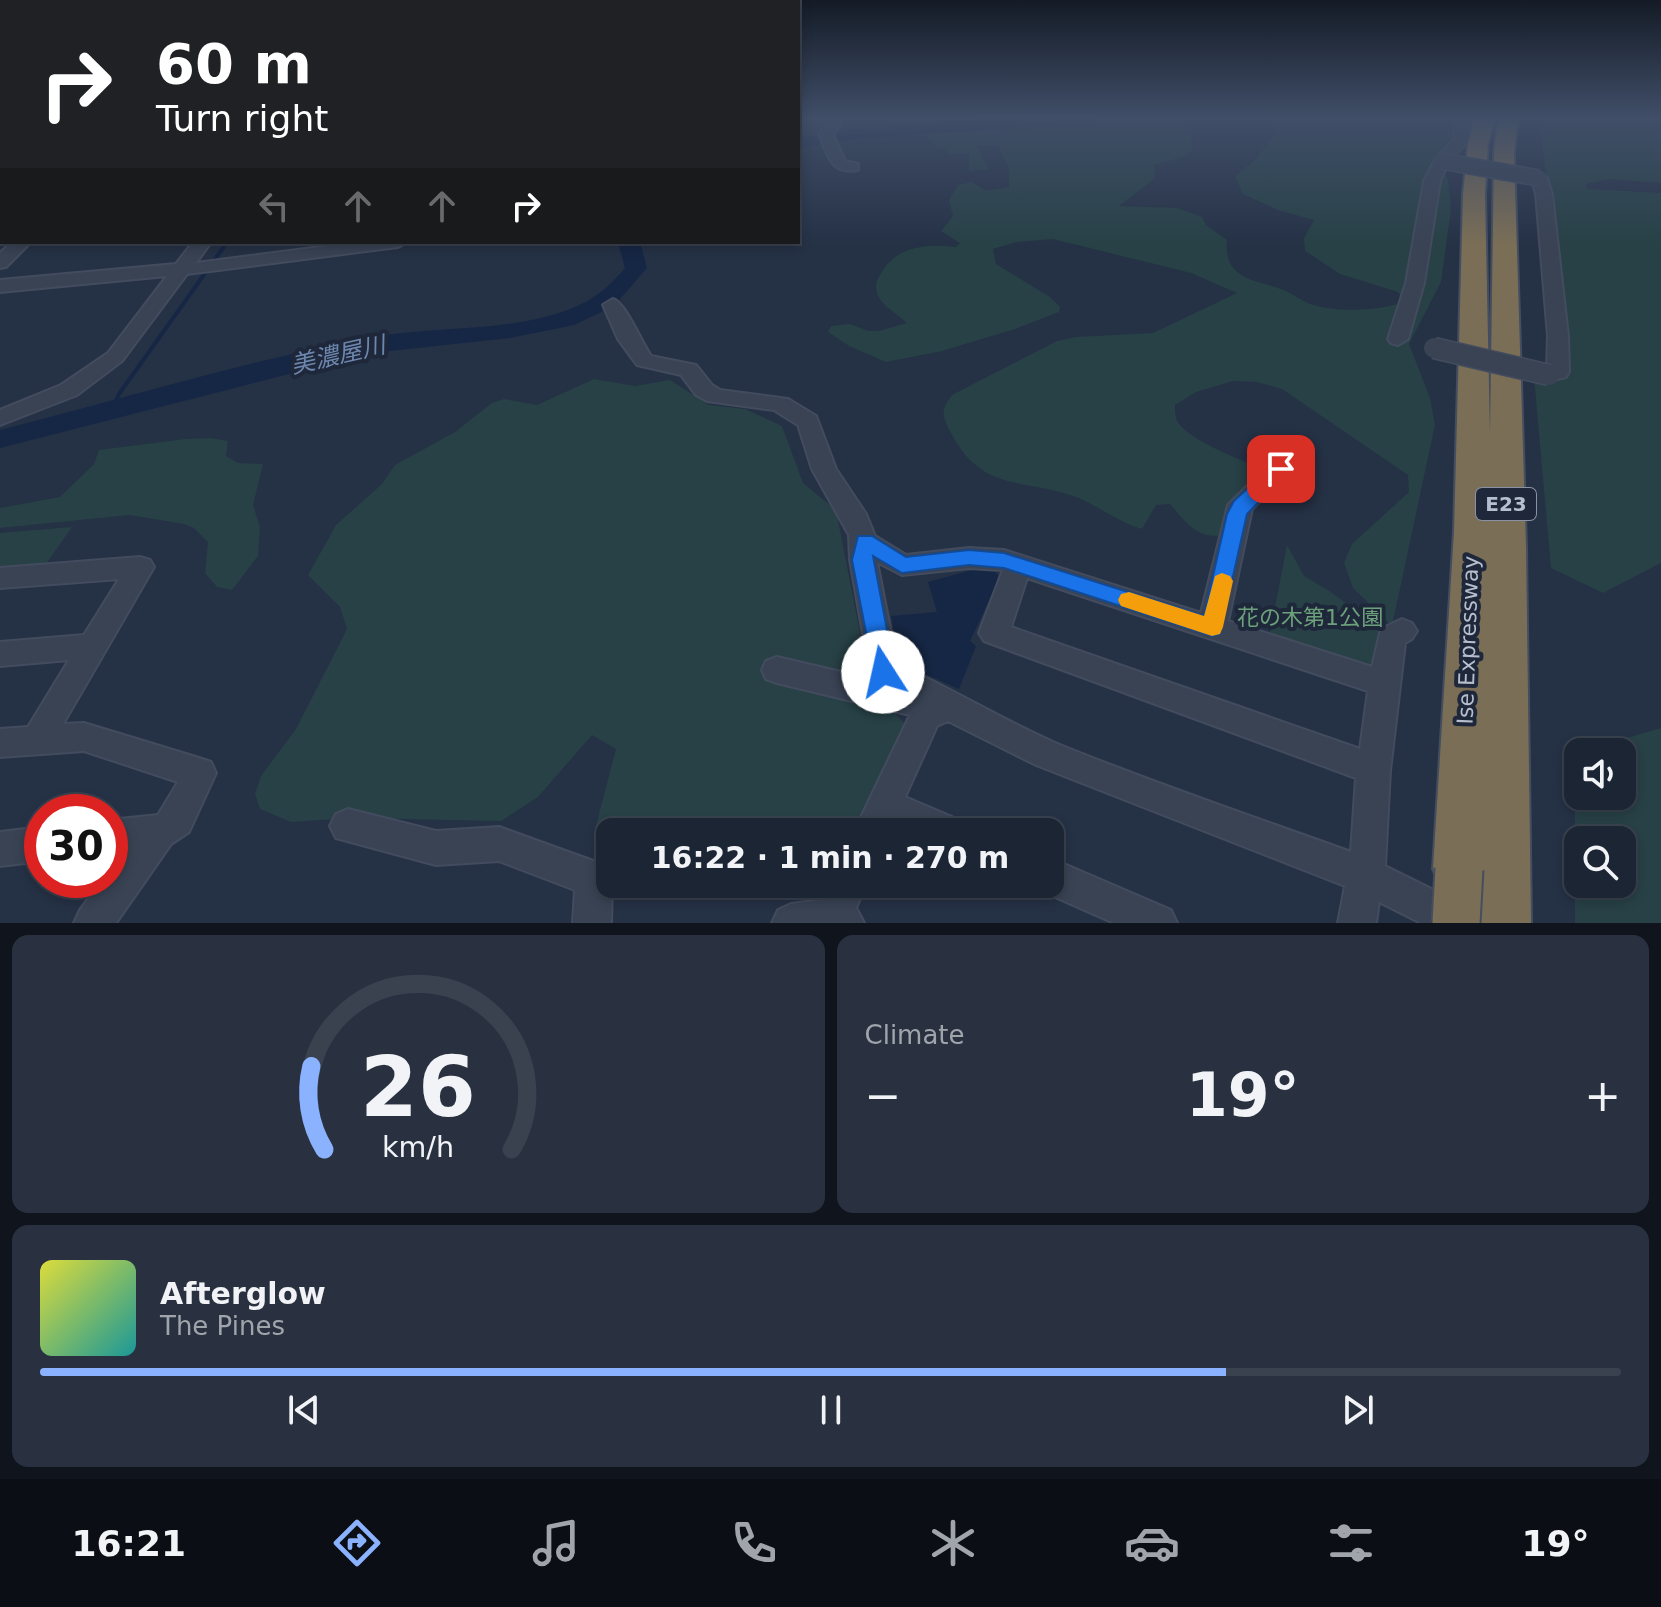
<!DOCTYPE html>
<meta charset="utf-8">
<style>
body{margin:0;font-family:"DejaVu Sans","Noto Sans JP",sans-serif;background:#293140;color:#f1f3f6;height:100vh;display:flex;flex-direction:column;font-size:30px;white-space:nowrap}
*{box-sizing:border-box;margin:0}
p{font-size:26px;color:#a0a5ac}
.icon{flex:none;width:44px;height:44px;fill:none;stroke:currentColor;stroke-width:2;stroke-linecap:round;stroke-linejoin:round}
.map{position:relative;height:923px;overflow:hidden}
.panel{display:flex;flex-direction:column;gap:12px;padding:12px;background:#0f141d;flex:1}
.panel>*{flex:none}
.guide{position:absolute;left:0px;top:0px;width:800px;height:244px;box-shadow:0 4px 12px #0003,0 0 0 2px #3a424f;background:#202124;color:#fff;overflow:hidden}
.tools{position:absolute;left:1564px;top:738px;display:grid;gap:16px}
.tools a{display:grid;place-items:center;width:72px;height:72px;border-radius:16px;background:#1c2534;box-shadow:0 4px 12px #0003,0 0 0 2px #3a424f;font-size:40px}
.speed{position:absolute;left:24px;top:794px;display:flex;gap:16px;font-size:40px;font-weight:700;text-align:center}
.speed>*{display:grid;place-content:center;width:104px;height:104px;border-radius:50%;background:#1c2534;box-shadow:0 4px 12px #0003,0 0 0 2px #3a424f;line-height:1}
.speed .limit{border:12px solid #d22;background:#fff;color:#111}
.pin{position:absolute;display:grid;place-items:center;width:68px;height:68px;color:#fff;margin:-34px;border-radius:16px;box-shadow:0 4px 12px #0006}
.me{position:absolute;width:88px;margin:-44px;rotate:350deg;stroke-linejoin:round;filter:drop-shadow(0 0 6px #0008)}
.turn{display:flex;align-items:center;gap:28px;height:168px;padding:0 24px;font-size:36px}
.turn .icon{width:104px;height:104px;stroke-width:2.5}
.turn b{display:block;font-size:56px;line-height:68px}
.lanes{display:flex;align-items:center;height:76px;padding:0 24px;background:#0003;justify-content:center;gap:40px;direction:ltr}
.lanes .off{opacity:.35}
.big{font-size:60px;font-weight:800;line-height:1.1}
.panel .card{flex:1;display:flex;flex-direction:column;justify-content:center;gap:12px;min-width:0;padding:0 28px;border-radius:16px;background:#293140}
.panel .dial{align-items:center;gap:0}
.dial svg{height:208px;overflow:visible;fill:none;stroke:#3a424f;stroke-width:7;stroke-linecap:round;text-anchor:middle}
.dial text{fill:#f1f3f6;stroke:none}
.song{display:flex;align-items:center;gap:24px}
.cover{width:96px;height:96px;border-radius:12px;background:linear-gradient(135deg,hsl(60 70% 55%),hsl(180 70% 35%))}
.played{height:8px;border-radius:4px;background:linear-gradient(90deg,#8bb2ff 75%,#3a424f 75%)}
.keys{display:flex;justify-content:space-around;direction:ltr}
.heat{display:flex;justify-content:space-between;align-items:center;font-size:44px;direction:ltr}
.panel .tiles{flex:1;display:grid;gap:12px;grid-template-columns:1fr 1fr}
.card:last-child{grid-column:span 2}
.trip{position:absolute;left:596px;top:818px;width:468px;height:80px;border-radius:16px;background:#1c2534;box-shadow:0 4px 12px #0003,0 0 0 2px #3a424f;font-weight:800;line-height:80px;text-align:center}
.dock{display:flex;height:128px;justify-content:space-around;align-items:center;background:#0b0f15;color:#a0a5ac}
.dock .icon{width:56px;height:56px}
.dock .selected{color:#8bb2ff}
.dock b{font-size:36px;color:#f1f3f6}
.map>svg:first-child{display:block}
</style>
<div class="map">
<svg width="1661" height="923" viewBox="0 0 1661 923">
<rect width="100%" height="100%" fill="#253145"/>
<!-- green -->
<g fill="#274146" fill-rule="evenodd">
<path d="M1122,117H1187L1193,150L1183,157L1154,165L1155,178L1119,206L1177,208L1202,217L1206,225L1227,240C1223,282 1258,279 1286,291C1293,294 1300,300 1308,303C1333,313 1376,311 1401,303L1402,297L1398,292L1340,274L1305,251L1304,238L1314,220L1278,210L1243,194L1235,176L1255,160L1277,131L1251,117H1475L1473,128L1468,129L1437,158L1448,180L1451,209L1441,282L1409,344L1430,398L1435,425L1392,626L1353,588L1344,563L1352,544L1409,492L1408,475L1282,389L1257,382L1233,381L1196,392L1175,405C1175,409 1175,414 1176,418C1182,438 1242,460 1260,468L1229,507L1224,535C1197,540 1186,522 1170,504L1156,505L1142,529C1118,522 1099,506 1076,497C1024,478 982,493 951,433C942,416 940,411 952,395L1057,341L1076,337L1153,333L1237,293L1191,273L1053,239L1016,242L993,249L996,264L1050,297L1060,307L1059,312L1015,329L942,351L886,362L849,346L828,332L831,326L850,324L868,331H879L907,323C898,314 881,306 877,293C874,283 879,277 883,270C899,245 930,244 956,247L960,243L941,231L953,216L949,200L958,185L972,182L986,191L1009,187V168L998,146L977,145L988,169L969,171V154H948L946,148H937L926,134L1080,125Z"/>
<polygon points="1539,117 1661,117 1661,183 1610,179 1586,184 1587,189 1661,193 1661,563 1603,593 1551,568 1534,377 1571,374"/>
<polygon points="594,379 635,386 670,380 709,405 745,409 782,426 803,483 836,510 871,689 909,728 852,830 610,832 610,848 603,849 594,833 616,749 592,735 538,797 501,821 352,818 291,822 260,809 255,794 261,776 296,729 347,629 340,607 308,575 336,525 382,484 395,465 455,432 492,403 504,399 537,405"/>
<polygon points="211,438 228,441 226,456 238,463 263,464 253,505 260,527 258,556 232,590 217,587 205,573 208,542 194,528 184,524 130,515 0,528 0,508 60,497 94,464 99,450 185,439"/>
<polygon points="72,527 43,568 0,572 0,533"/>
<polygon points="1287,545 1304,576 1331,592 1383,631 1377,665 1363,668 1269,638"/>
<path d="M1661,728V923H1575V753ZM1622,752V796H1578V752ZM1622,840V884H1578V840Z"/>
</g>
<!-- water -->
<polygon fill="#162745" points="972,570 995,572 1000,577 970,641 976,646 959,689 907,666 900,660 891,616 937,612 928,582"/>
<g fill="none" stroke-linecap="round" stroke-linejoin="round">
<!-- stream-far1 -->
<polyline stroke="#162745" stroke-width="3" points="222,250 227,242"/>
<!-- stream -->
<polyline stroke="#162745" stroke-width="4" points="111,411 119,394 223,248"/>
<!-- river -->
<g fill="#162745" fill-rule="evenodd">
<polygon points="1017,117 1100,117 1092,122 855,139 798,148 798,138 855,129"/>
<path d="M618,242H640L647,268L614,306L574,325L510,338L371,353L0,448V430C124,399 248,360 374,337C433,326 497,332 555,314C585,306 605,292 625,268Z"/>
</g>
<defs>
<g id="minor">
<path d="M823,117H837L840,125L833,134L845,161L858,164V170C831,175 828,156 819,134L826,125Z"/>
<polygon points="1453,117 1467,117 1469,140 1448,163 1440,181 1424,283 1408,339 1398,345 1391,343 1388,339 1406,283 1424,181 1436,158 1455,139"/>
<polygon points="1539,173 1547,178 1552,194 1568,336 1569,372 1566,377 1549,381 1538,375 1547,368 1548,336 1536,194 1531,178"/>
<polygon points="12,242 31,242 6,267 0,268 0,253"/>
<polygon points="193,242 211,242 196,263 359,242 407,242 398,247 187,274 122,361 77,395 0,425 0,410 61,385 108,353 167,276 0,292 0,280 176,264"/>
<path d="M613,299C625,302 642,343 651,356L696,365L712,385L720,390L788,399L816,416L836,469L866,514L875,536L906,555L969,548L1004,550L1201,613L1228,505L1291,443H1307L1311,448L1307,453L1252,509L1228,621L1372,667L1381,629L1402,619L1412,623L1417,631L1412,639L1405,643L1390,771L1385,866L1474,910L1480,923H1421L1379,902L1376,923H1338L1345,886L1036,765L948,721L937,726L905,797L959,820L965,832H907L893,826L890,832H854L910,715L777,683L766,679L762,670L766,661L777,657L871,679L850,560L849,535L812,469L798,425L774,410L707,401L696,395L681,375L637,365L618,339L603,305ZM877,562L902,575L969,568L1003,570L979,633L984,641L1356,778L1351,852C1254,817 1156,784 1060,745C1004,721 953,689 897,664ZM1027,578L1368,691L1360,749L1011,627Z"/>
<polygon points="140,557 150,560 154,567 63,724 84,723 199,758 211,762 216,773 189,832 171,844 116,923 74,923 80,910 102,880 110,880 110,869 122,853 110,854 110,820 158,815 178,782 84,751 0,757 0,729 28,727 69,660 0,666 0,642 84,635 119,579 0,588 0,568"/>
<polygon points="348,809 436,831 499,827 607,866 612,884 611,923 573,923 575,890 499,861 436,865 336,838 330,826 336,814"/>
<polygon points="42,827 42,861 0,866 0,832"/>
<polygon points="1050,858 1171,910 1177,923 1114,923 1037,889 1035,884 1050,884"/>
<polygon points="828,884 866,884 856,908 864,923 772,923 778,910 791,904 821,900"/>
</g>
<polygon id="highway" points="1475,117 1495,117 1488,144 1485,194 1490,435 1494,153 1498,117 1518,117 1514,153 1526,547 1531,923 1477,923 1478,885 1459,895 1441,887 1433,869 1454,532 1463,194 1468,144"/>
</defs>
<!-- minor casing -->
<use href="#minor" stroke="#434c5e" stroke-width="4"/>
<!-- highway casing -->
<use href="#highway" stroke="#444e5f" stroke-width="4"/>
<!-- minor -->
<use href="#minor" fill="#394354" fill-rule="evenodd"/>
<!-- highway -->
<use href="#highway" fill="#7b6e56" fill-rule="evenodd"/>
<defs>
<polyline id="minor-bridge-far1" points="1441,161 1539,178"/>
<polyline id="minor-bridge" points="1434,348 1549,375"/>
<polyline id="highway-bridge" points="1456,923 1459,869"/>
</defs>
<!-- minor-bridge-far1 casing -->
<use href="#minor-bridge-far1" stroke="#434c5e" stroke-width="18" stroke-linecap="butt"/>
<!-- minor-bridge casing -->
<use href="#minor-bridge" stroke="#434c5e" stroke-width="23" stroke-linecap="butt"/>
<!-- highway-bridge casing -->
<use href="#highway-bridge" stroke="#444e5f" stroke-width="51" stroke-linecap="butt"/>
<!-- minor-bridge-far1 -->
<use href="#minor-bridge-far1" stroke="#394354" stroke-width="15"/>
<!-- minor-bridge -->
<use href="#minor-bridge" stroke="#394354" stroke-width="20"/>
<!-- highway-bridge -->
<use href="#highway-bridge" stroke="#7b6e56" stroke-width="47"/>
</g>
<!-- sky -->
<linearGradient id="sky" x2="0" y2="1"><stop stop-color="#141b26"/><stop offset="0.48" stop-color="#404e68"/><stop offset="1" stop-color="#404e68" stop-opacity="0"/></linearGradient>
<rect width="1661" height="246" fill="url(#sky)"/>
<!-- route -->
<polygon fill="#1a73e8" stroke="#114b97" stroke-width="2" points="1281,463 1290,469 1287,473 1247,514 1220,634 1212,636 1004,568 969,565 902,573 873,556 895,672 891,679 883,681 875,679 852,560 858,536 872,536 906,557 969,550 1004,553 1204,616 1227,514 1234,501 1274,464"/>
<!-- slow -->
<polygon fill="#f59e0b" points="1222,573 1230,576 1233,581 1223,627 1220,634 1212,636 1121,606 1118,600 1121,594 1129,592 1204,616 1215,576"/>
<g text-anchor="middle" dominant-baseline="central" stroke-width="8" stroke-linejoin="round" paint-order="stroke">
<!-- shield labels -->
<rect fill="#1e283a" stroke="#8992a2" stroke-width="2" x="1476" y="488" width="60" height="32" rx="6"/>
<g font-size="20" font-weight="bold" fill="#b7bfce">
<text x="1506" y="504">E23</text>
</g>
<!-- park labels -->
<g font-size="22" fill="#6ca17b" stroke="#1e283a">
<text x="1310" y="617">花の木第1公園</text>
</g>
<!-- street labels -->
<g font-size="22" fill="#b7bfce" stroke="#1e283a">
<text transform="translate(1468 640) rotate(-88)">Ise Expressway</text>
</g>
<!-- water labels -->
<g font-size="24" font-style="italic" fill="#6d87af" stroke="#1e283a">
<text transform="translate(338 355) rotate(-13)">美濃屋川</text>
</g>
</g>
</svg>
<div class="tools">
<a><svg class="icon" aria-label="sound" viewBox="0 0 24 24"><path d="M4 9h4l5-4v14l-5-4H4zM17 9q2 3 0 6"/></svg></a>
<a><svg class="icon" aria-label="search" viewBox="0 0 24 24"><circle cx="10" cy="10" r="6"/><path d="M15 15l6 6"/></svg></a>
</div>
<div class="speed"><div class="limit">30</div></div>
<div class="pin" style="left:1281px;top:469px;background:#d93025"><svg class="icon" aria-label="arrive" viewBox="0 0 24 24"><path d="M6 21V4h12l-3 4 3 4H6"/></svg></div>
<svg class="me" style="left:883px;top:672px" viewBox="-20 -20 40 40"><circle r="19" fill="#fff"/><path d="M0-13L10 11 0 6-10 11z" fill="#1a73e8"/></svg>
<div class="trip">16:22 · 1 min · 270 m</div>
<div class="guide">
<div class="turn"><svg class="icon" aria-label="right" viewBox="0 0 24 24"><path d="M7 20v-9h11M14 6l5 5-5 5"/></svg><div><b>60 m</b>Turn right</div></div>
<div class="lanes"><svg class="icon off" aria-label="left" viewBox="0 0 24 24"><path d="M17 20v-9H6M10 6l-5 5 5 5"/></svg><svg class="icon off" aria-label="ahead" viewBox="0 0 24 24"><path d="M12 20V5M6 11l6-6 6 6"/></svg><svg class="icon off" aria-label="ahead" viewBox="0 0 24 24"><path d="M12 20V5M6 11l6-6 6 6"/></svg><svg class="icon" aria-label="right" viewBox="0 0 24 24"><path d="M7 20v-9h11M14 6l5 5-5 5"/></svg></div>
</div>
</div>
<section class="panel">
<div class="tiles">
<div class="card dial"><svg viewBox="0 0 100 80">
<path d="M14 69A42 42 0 1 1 86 69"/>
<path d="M14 69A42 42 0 0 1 9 37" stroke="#8bb2ff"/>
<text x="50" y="56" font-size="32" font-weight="700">26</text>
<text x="50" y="72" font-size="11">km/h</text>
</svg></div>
<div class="card"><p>Climate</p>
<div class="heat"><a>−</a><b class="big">19°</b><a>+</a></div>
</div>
<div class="card">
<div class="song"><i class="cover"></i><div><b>Afterglow</b><p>The Pines</p></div></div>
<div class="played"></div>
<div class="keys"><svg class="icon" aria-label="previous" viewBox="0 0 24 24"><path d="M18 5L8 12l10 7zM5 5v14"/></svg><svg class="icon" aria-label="pause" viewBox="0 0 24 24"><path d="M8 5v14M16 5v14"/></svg><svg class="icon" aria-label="next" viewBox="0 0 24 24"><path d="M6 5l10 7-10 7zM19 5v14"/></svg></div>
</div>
</div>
</section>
<nav class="dock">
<b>16:21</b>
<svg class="icon selected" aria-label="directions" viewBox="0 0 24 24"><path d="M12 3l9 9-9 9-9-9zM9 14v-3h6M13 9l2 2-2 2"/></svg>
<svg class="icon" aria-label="music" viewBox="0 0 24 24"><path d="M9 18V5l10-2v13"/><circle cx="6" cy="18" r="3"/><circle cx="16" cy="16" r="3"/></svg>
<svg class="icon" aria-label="phone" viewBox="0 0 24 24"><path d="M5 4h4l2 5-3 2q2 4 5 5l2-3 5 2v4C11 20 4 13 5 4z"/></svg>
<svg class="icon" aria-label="climate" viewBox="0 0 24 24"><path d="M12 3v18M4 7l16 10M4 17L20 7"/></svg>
<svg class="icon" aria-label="car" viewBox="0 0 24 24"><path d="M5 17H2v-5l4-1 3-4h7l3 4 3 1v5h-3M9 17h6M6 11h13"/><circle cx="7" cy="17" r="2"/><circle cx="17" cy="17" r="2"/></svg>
<svg class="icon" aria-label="filters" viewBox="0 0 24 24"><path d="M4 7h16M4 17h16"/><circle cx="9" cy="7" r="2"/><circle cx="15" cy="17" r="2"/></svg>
<b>19°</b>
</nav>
